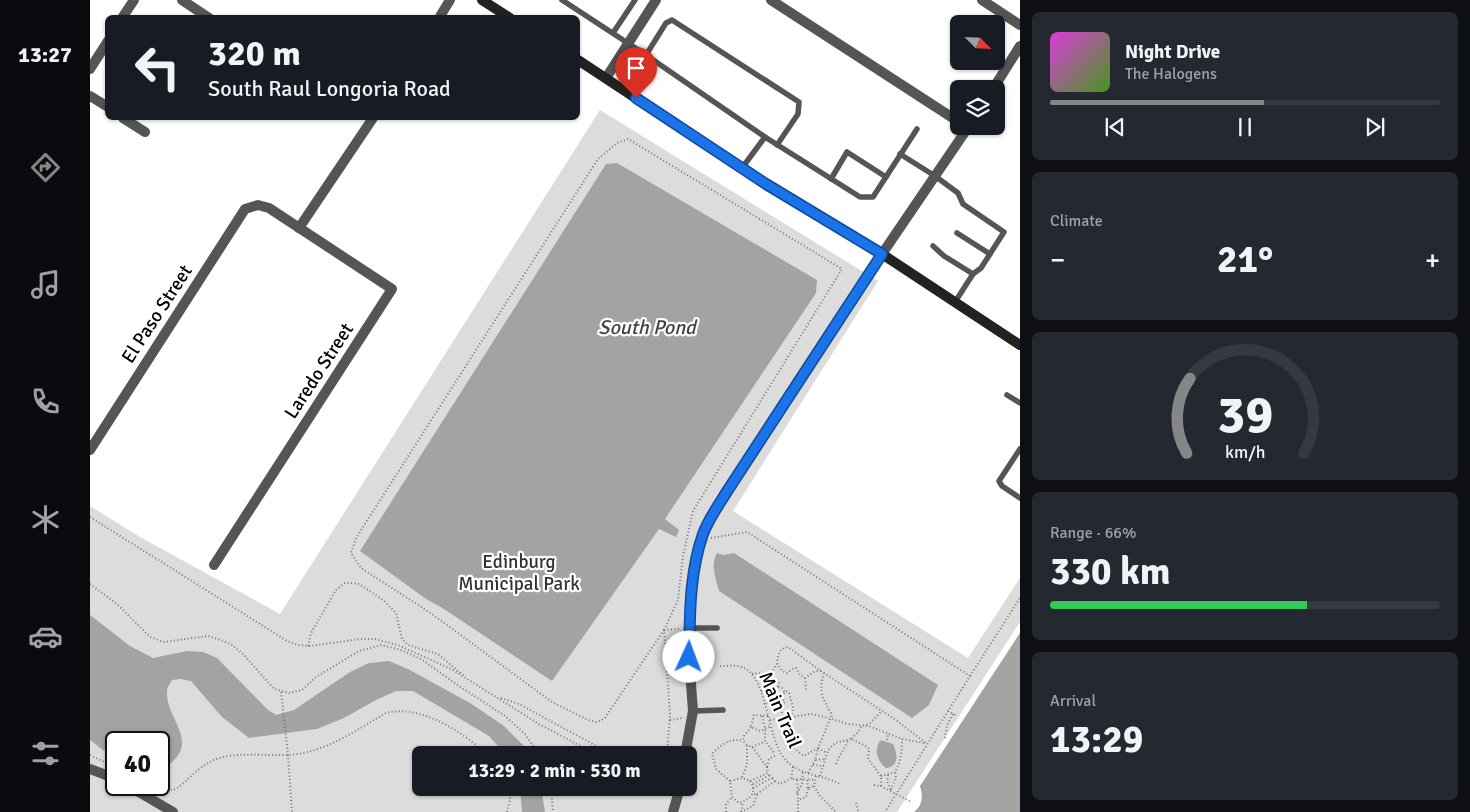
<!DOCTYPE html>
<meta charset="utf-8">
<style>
body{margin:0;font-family:Signika,sans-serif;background:#242831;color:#f1f3f6;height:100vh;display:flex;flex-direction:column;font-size:19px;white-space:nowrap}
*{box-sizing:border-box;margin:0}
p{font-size:16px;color:#9ea1a6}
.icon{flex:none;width:28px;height:28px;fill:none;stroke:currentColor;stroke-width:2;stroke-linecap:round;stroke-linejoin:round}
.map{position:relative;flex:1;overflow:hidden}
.details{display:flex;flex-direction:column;gap:12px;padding:12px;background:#0d0f14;width:450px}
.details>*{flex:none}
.hud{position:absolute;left:15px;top:15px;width:475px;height:105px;border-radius:8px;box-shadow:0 1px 4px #0004;background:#171b24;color:#f1f3f6;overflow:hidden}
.needle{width:32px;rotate:114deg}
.fabs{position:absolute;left:860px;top:15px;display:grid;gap:10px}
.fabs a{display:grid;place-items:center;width:55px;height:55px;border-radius:8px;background:#171b24;box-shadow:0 1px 4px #0004;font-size:25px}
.speed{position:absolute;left:15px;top:731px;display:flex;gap:10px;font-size:25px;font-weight:700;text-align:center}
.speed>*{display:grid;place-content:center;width:65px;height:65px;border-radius:50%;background:#171b24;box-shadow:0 1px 4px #0004;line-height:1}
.speed .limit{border:2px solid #111;border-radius:8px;background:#fff;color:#111}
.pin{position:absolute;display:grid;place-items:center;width:42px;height:42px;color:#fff;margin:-51px -21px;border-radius:50% 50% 50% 0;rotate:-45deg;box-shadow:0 0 5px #0007}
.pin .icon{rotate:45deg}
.me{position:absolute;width:55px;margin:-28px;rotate:2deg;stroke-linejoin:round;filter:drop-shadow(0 0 4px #0008)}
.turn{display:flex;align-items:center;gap:18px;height:105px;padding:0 20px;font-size:22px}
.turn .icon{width:65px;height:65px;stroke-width:2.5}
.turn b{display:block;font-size:35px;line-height:42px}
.big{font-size:38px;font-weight:700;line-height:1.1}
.details .widget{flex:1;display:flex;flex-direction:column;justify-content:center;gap:8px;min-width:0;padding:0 18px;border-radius:8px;background:#242831}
.details .dial{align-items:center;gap:0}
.dial svg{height:130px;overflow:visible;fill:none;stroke:#363941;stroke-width:7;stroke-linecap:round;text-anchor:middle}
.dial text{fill:#f1f3f6;stroke:none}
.song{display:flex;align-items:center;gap:15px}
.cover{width:60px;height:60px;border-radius:8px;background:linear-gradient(135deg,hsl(300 70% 55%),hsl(100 70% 35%))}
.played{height:5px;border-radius:2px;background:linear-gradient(90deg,#858687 55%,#363941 55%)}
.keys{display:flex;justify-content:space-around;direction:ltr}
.heat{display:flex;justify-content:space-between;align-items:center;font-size:28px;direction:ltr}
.charge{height:8px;border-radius:4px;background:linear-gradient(90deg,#34c759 66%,#363941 0)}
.trip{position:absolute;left:322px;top:746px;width:285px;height:50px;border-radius:8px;background:#171b24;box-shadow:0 1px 4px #0004;font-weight:700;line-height:50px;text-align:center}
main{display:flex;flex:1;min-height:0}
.tabs{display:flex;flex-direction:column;width:90px;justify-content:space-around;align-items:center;background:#090b0e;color:#9ea1a6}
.tabs .icon{width:35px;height:35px}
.tabs .on{color:#858687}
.tabs b{font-size:22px;color:#f1f3f6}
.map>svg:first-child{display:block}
</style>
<main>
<nav class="tabs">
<b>13:27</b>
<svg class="icon on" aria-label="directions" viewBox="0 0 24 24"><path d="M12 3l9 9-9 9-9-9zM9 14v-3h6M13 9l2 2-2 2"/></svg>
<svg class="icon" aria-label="music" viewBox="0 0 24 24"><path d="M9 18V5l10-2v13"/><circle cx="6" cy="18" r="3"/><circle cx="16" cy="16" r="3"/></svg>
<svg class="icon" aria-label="phone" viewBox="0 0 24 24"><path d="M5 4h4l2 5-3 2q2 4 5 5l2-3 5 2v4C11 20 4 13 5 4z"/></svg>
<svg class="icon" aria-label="climate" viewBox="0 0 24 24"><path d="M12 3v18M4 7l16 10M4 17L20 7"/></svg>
<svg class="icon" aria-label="car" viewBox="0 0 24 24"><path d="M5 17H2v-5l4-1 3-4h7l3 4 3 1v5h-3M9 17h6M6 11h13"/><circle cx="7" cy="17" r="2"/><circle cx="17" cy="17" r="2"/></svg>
<svg class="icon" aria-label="filters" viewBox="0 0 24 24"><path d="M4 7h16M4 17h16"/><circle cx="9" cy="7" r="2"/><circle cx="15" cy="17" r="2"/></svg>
</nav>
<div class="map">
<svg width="930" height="812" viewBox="0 0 930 812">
<rect width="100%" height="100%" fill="#fff"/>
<!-- green -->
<path fill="#dcdcdc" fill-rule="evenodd" d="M510,110L788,281L643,511L878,658L930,578V622L807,812H0V506L50,537L190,614ZM26,742H69V785H26ZM331,755H599V788H331Z"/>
<!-- water -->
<g fill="#a3a3a3">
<polygon points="527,163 727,280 726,293 575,519 589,530 586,537 569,529 462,681 354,609 336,599 270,551 516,164"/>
<path d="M627,553L633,555L644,553L848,685L839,705L822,718L629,591C626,580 620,564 627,553Z"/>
<path d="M0,615L40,646L63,658L97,651L113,652L127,658L178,710L186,715L204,710L260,672L279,663L299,661L318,669L380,703L414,726L433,745L438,755H416L399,736L323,691H306L286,700L254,718L227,729L159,738L132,717L101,681L90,679L82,680C80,684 77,687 77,691C75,717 108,739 82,762C77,766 74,770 69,771V742H26V756L13,750L0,740Z"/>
<path d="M930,633V812H824C833,805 833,796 830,786Z"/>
<path d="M791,740L803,744C808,754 809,767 796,768C787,761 783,749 791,740Z"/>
<polygon points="430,788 451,788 455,812 432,812"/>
</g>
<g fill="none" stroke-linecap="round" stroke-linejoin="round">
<!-- path -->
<g stroke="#777" stroke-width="2" stroke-dasharray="1 2.5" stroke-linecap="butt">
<polyline points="0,517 197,641 208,645 220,646 270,639 285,639 308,645 363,670 449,724 507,755"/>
<polyline points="621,538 657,532 880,676 795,812"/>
<polyline points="0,584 27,604 60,637 74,642 118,636 131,640 142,645 153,654 184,689 199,693 212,690 226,677 269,651 291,645 311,650 331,659 369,686 415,716 435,734 449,755"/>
<polyline points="574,630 514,719 506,722 498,720 462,702 342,614 271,568 261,553 266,538 508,159 527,143 538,139 752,269 603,511 593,556 588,600 574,630 580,714 577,755"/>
<polyline points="574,630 591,629"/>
<polyline points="218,646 221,633 246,590 255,583 262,583 269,584 293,600 306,613 312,639 318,645 348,654 374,676"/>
<path d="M630,666C638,666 648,664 656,669C678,682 677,739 695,759C709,776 731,774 750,784"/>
<path d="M731,671H725L715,678L710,675L706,668L703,669L697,673L692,671L687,663C688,654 689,649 698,647L731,671L734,673L806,720L837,744"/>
<path d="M734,673C728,692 733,699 742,715L728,748L735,752"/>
<polyline points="662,674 668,673 679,676 687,664"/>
<polyline points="880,676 930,598"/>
<polyline points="715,678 716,691"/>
<polyline points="671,691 683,690 679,676 689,682 688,687"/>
<polyline points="191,692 198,755 202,812"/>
<polyline points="685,697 691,697 696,691 699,693 703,707 702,715"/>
<polyline points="411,698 429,704 523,755"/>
<path d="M683,702L690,706C697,728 693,742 714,756L728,748L725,760L735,759"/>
<polyline points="674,704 683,702 685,698 683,690 688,687 692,688 695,692"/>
<polyline points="691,705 695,702 691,697"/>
<polyline points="858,711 867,716"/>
<polyline points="672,716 675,728 675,741 685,754"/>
<polyline points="678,716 664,715 661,727 670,731 681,726"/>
<polyline points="580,720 592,718"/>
<polyline points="680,720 721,714 735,717 758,724 779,726 812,739 835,743"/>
<polyline points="661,727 654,736 653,741 657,745 662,747 677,767 679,759 686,755"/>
<polyline points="855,738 857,725 863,714"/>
<polyline points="797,740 798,733"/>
<polyline points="662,747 674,742"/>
<polyline points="0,755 24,767"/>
<path d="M746,764C749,755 755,749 758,740"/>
<polyline points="723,765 734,766"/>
<polyline points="703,767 701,779 717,779"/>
<polyline points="718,773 725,760"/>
<polyline points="798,775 797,781 801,790"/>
<polyline points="726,776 724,786 730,796 746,812"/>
<polyline points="730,776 738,750 745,743 761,739"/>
<polyline points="791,776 805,772"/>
<polyline points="652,777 657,765 657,745"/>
<polyline points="707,780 708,800"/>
<path d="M640,781L626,769L622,754C631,745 640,737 653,741"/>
<path d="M660,781C668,792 660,800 649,803L642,797L640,781L652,778L660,781L678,773L677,767"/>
<polyline points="685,781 690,784 701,779"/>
<polyline points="663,784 680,775"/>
<path d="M64,785C71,789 78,791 86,789C98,780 109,767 122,761C145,749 187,759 214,753C244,746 270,728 296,713C331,704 373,732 397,755"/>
<polyline points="784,785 791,786 821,802"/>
<polyline points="723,786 718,789 717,779 725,780"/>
<polyline points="791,786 791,776 778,759 779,749 774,745 761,739 768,732 771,727 780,723 791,712"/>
<polyline points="461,788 463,812"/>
<polyline points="568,788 575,791"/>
<polyline points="663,788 682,778 678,773"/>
<path d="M801,790L806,777L805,772C811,761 812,752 812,739"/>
<polyline points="707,793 712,784 713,772"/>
<polyline points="667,794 685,781 683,779"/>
<polyline points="766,803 768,810 770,812"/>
<polyline points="417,812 420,800 419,788"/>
<polyline points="636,812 636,804 642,797"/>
<polyline points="651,812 663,806 667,794 663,794"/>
<polyline points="651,812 653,802"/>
<polyline points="708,812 708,800 716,797 718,789"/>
</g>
<!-- service -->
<g stroke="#555" stroke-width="5.5">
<polyline points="472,0 556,55 675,137"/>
<polyline points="523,33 545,0"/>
<polyline points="556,55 576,23 582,20 709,102 708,114 687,145"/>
<polyline points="810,154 845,176 868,193 873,204 914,232 891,268 883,274 865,302"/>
<polyline points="652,168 675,137 770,197 783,197 827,129"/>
<polyline points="741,179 757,152 796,177"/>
<polyline points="867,233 900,254"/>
<polyline points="843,246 854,256 883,274"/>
<polyline points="917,395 930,403"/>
<polyline points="930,449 909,481 912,486 930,498"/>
<polyline points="600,628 627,628"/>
<polyline points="603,711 633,710"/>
</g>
<!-- minor -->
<g stroke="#555" stroke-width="10">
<polyline points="92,0 119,18"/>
<polyline points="681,0 869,122"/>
<polyline points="892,0 930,25"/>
<polyline points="32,18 44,0"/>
<polyline points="349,18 360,0"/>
<polyline points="0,69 18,41"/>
<polyline points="516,78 566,0"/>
<polyline points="0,96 18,107"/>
<polyline points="33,118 55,132"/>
<polyline points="209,228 283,118"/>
<polyline points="0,450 155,209 168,205 179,208 302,289 124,565"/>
<polyline points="0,769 26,779"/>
<polyline points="37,785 83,812"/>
</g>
<!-- tertiary -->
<g stroke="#555" stroke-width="10">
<polyline points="903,89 930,46"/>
<polyline points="595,755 603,711 599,657 601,592 604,569 613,533 635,493 792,254 879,126"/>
<polyline points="583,812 590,788"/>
</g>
<!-- secondary -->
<g stroke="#222" stroke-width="10">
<polyline points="392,0 420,18"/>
<polyline points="488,60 676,184 792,254 930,345"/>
</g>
</g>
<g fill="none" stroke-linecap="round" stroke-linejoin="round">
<defs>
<path id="route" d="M546,98L676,184L792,254L636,493C628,506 618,520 613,534C599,574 600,616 599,657"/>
</defs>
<!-- route casing -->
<use href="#route" stroke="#114b97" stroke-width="12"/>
<!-- route -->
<use href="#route" stroke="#1a73e8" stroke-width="9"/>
</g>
<g text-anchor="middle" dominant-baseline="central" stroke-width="4.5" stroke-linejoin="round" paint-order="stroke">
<!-- street labels -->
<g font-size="19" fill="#000" stroke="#fff">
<text transform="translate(67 314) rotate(-57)">El Paso Street</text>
<text transform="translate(229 371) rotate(-57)">Laredo Street</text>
<text transform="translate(690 710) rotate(67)">Main Trail</text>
</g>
<!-- park labels -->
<g font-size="19" fill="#333" stroke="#fff">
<text x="429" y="562">Edinburg<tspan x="429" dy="22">Municipal Park</tspan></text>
</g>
<!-- water labels -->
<g font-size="20" font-style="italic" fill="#444" stroke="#fff">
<text x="557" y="327">South Pond</text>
</g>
</g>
</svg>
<div class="fabs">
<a><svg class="needle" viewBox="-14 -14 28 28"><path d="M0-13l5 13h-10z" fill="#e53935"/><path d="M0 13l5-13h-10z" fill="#9ea1a6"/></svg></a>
<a><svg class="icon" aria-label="layers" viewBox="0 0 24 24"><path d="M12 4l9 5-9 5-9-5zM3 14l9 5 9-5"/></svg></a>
</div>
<div class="speed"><div class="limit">40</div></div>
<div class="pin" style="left:546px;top:98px;background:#d93025"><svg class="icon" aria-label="arrive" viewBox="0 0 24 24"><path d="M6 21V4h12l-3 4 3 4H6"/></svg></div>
<svg class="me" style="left:599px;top:657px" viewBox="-20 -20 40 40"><circle r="19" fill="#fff"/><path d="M0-13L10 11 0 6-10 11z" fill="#1a73e8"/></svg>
<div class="trip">13:29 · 2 min · 530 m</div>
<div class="hud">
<div class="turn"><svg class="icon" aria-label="left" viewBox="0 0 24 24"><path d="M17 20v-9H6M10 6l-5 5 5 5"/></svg><div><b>320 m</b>South Raul Longoria Road</div></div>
</div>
</div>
<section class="details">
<div class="widget">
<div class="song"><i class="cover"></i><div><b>Night Drive</b><p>The Halogens</p></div></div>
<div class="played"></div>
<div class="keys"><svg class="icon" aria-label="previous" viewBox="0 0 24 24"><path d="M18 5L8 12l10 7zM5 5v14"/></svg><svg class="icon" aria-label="pause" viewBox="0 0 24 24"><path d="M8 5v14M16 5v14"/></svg><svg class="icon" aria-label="next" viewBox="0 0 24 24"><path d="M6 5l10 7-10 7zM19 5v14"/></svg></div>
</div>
<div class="widget"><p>Climate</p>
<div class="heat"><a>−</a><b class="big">21°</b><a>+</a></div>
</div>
<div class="widget dial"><svg viewBox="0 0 100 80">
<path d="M14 69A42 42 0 1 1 86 69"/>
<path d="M14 69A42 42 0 0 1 16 23" stroke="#858687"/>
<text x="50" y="56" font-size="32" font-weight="700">39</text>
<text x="50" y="72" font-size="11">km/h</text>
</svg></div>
<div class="widget"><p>Range · 66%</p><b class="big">330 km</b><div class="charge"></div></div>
<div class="widget"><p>Arrival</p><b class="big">13:29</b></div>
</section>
</main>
